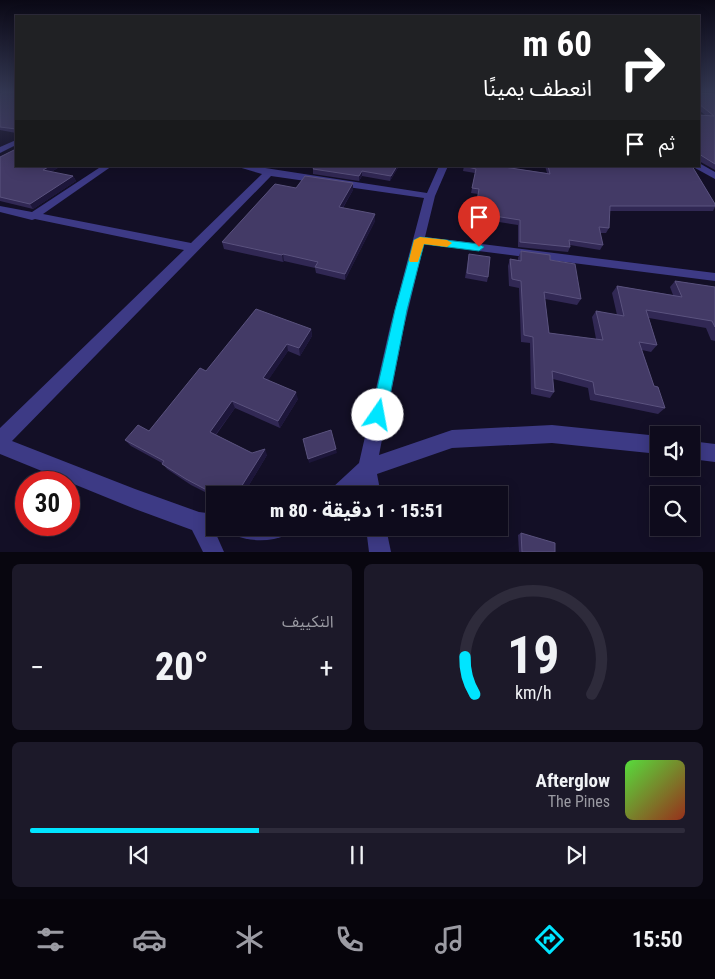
<!DOCTYPE html>
<html lang="ar">
<meta charset="utf-8">
<style>
body{margin:0;font-family:"Roboto Condensed","Noto Sans Arabic",sans-serif;background:#1c1929;color:#f1f3f6;direction:rtl;height:100vh;display:flex;flex-direction:column;font-size:19px;white-space:nowrap}
*{box-sizing:border-box;margin:0}
p{font-size:16px;color:#9b9ba3}
.icon{flex:none;width:28px;height:28px;fill:none;stroke:currentColor;stroke-width:2;stroke-linecap:round;stroke-linejoin:round}
.map{position:relative;height:552px;overflow:hidden;direction:ltr}
.panel{display:flex;flex-direction:column;gap:12px;padding:12px;background:#08060f;flex:1}
.panel>*{flex:none}
.guide{position:absolute;left:15px;top:15px;width:685px;height:152px;border-radius:0px;box-shadow:0 2px 12px #0003,0 0 0 1px #2e2b3b;direction:rtl;background:#202124;color:#fff;overflow:hidden}
.fabs{position:absolute;left:650px;top:426px;display:grid;gap:10px}
.fabs a{display:grid;place-items:center;width:50px;height:50px;border-radius:0px;background:#0e0b1c;box-shadow:0 2px 12px #0003,0 0 0 1px #2e2b3b;font-size:25px}
.speed{position:absolute;left:15px;top:471px;display:flex;gap:10px;font-size:25px;font-weight:700;text-align:center}
.speed>*{display:grid;place-content:center;width:65px;height:65px;border-radius:50%;background:#0e0b1c;box-shadow:0 2px 12px #0003,0 0 0 1px #2e2b3b;line-height:1}
.speed .limit{border:8px solid #d22;background:#fff;color:#111}
.pin{position:absolute;display:grid;place-items:center;width:42px;height:42px;color:#fff;margin:-51px -21px;border-radius:50% 50% 50% 0;rotate:-45deg;box-shadow:0 0 5px #0007}
.pin .icon{rotate:45deg}
.me{position:absolute;width:55px;margin:-28px;rotate:12deg;stroke-linejoin:round;filter:drop-shadow(0 0 4px #0008)}
.turn{display:flex;align-items:center;gap:18px;height:105px;padding:0 25px;font-size:22px}
.turn .icon{width:65px;height:65px;stroke-width:2.5}
.turn b{display:block;font-size:35px;line-height:42px}
.then{display:flex;align-items:center;height:48px;padding:0 25px;background:#0003;gap:10px;font-size:19px}
.big{font-size:38px;font-weight:800;line-height:1.1}
.panel .card{flex:1;display:flex;flex-direction:column;justify-content:center;gap:8px;min-width:0;padding:0 18px;border-radius:8px;background:#1c1929}
.panel .dial{align-items:center;gap:0}
.dial svg{height:130px;overflow:visible;fill:none;stroke:#2e2b3b;stroke-width:7;stroke-linecap:round;text-anchor:middle}
.dial text{fill:#f1f3f6;stroke:none}
.song{display:flex;align-items:center;gap:15px}
.cover{width:60px;height:60px;border-radius:8px;background:linear-gradient(135deg,hsl(110 70% 55%),hsl(10 70% 35%))}
.played{height:5px;border-radius:2px;background:linear-gradient(90deg,#00e5ff 35%,#2e2b3b 35%)}
.keys{display:flex;justify-content:space-around;direction:ltr}
.heat{display:flex;justify-content:space-between;align-items:center;font-size:28px;direction:ltr}
.panel .tiles{flex:1;display:grid;gap:12px;grid-template-columns:1fr 1fr}
.card:last-child{grid-column:span 2}
.trip{position:absolute;left:206px;top:486px;width:302px;height:50px;border-radius:0px;background:#0e0b1c;box-shadow:0 2px 12px #0003,0 0 0 1px #2e2b3b;font-weight:800;line-height:50px;text-align:center;direction:rtl}
.menu{display:flex;height:80px;justify-content:space-around;align-items:center;background:#06040b;color:#9b9ba3}
.menu .icon{width:35px;height:35px}
.menu .selected{color:#00e5ff}
.menu b{font-size:22px;color:#f1f3f6}
.map>svg:first-child{display:block}
</style>
<div class="map">
<svg width="715" height="552" viewBox="0 0 715 552">
<rect width="100%" height="100%" fill="#130f26"/>
<g fill="none" stroke-linecap="round" stroke-linejoin="round">
<!-- minor -->
<g fill="#3d3a85" fill-rule="evenodd">
<polygon points="16,140 16,145 0,153 0,147"/>
<polygon points="699,163 715,172 715,179 695,168 694,166 699,166"/>
<polygon points="102,166 112,166 43,214 191,243 262,174 235,166 252,166 427,193 439,166 448,166 435,196 425,237 715,273 715,281 424,244 404,327 379,455 452,430 552,425 659,436 659,454 552,443 452,448 377,474 381,495 361,495 360,488 353,495 329,495 332,488 359,463 390,327 424,198 271,176 12,441 135,489 199,512 215,514 215,528 224,528 222,531 216,534 224,552 203,552 192,530 135,509 0,454 0,428 184,250 35,219 32,220 0,212 0,206 32,212"/>
<polygon points="691,441 715,444 715,462 691,459"/>
<path d="M231,528H290L287,535C270,542 251,542 234,535Z"/>
<polygon points="366,528 386,528 391,552 369,552"/>
</g>
</g>
<!-- wall -->
<g fill="#312854">
<polygon points="16,92 16,133 0,130 0,94"/>
<polygon points="699,93 715,94 715,170 699,161 699,115 705,115 699,110"/>
<polygon points="0,157 61,166 51,172 73,176 76,181 33,209 0,201"/>
<polygon points="315,166 399,166 390,181 362,176 359,181 313,174 313,169"/>
<polygon points="464,166 504,167 547,173 545,166 692,166 715,204 715,207 713,211 609,211 609,228 606,233 600,233 603,245 600,250 570,245 570,247 568,252 518,247 518,225 474,218 478,194 471,193 475,173 463,171"/>
<polygon points="296,188 353,190 343,208 375,221 345,280 316,273 315,268 284,261 283,262 224,249 222,242"/>
<polygon points="521,251 550,260 581,299 577,305 545,299 549,333 596,339 592,317 596,311 617,315 612,293 617,286 673,295 670,287 675,281 715,287 715,341 711,340 706,328 649,318 657,345 651,352 642,350 654,386 665,408 658,414 590,400 588,388 553,379 554,392 550,398 531,394 530,343 521,342 519,288 509,286 508,266 510,259 518,260 518,258"/>
<polygon points="469,254 488,277 487,282 465,278"/>
<polygon points="311,329 312,336 300,356 288,351 268,380 298,399 280,428 235,408 216,435 252,453 267,455 243,495 215,495 215,497 191,485 167,469 162,463 131,446 125,440 149,431 206,371"/>
<polygon points="462,487 485,495 459,495 460,490"/>
<polygon points="521,533 555,552 519,552 518,535"/>
</g>
<!-- shaded-wall -->
<g fill="#1d163a">
<polygon points="50,166 61,166 46,175 43,170"/>
<polygon points="397,166 399,166 390,181 391,176"/>
<polygon points="362,171 362,176 359,181 359,176"/>
<polygon points="73,176 76,181 33,209 30,204"/>
<polygon points="353,183 353,190 339,214 339,207"/>
<polygon points="375,214 375,221 345,280 345,274"/>
<polygon points="283,254 284,261 283,262 282,255"/>
<polygon points="311,329 312,336 300,356 299,348"/>
<polygon points="287,344 288,351 265,385 263,378"/>
<polygon points="296,392 298,399 280,428 278,421"/>
<polygon points="232,401 235,408 213,438 210,432"/>
<polygon points="265,449 267,455 243,495 236,495"/>
<polygon points="336,449 337,453 309,463 308,459"/>
</g>
<!-- building -->
<g fill="#433a66" stroke="#5a527e">
<polygon points="5,92 16,92 16,129 0,127 0,94"/>
<polygon points="699,93 715,94 715,164 699,154 699,115 714,116 699,104"/>
<polygon points="16,149 16,166 50,166 43,170 73,176 30,204 0,197 0,157"/>
<polygon points="315,166 397,166 391,176 362,171 359,176 313,169"/>
<polygon points="464,166 504,166 504,167 550,174 548,166 692,166 715,204 715,206 610,206 609,228 599,227 603,245 569,240 570,247 520,242 520,220 475,213 479,189 472,188 476,169"/>
<polygon points="305,176 353,183 339,207 375,214 345,274 315,267 318,262 283,254 282,255 222,242 275,184 296,188"/>
<polygon points="521,251 550,255 550,260 575,264 581,299 544,292 549,333 603,340 596,311 624,316 617,286 682,297 675,281 715,287 715,327 712,321 646,310 657,345 639,342 654,386 658,387 665,408 595,394 593,382 552,371 554,392 535,388 533,337 524,335 521,281 512,279 510,259 521,261"/>
<polygon points="469,254 490,257 488,277 467,273"/>
<polygon points="256,309 311,329 299,348 287,344 263,378 296,392 278,421 232,401 210,432 252,453 265,449 236,495 216,495 186,479 162,464 164,461 125,440 138,425 149,431 200,368 206,371"/>
<polygon points="331,430 336,449 308,459 303,439"/>
<polygon points="462,487 485,494 485,495 461,495"/>
<polygon points="521,533 555,543 555,552 522,552"/>
</g>
<!-- sky -->
<linearGradient id="sky" x2="0" y2="1"><stop stop-color="#0a0815"/><stop offset="0.54" stop-color="#333752"/><stop offset="1" stop-color="#333752" stop-opacity="0"/></linearGradient>
<rect width="715" height="169" fill="url(#sky)"/>
<!-- route -->
<polygon fill="#00e5ff" stroke="#0095a6" points="420,237 479,244 484,247 479,251 424,244 407,310 386,415 384,421 378,423 373,421 371,415 395,310 414,240"/>
<!-- slow -->
<polygon fill="#f59e0b" points="420,237 447,240 452,243 447,247 424,244 418,262 410,262 409,260 414,240"/>
</svg>
<div class="fabs">
<a><svg class="icon" aria-label="sound" viewBox="0 0 24 24"><path d="M4 9h4l5-4v14l-5-4H4zM17 9q2 3 0 6"/></svg></a>
<a><svg class="icon" aria-label="search" viewBox="0 0 24 24"><circle cx="10" cy="10" r="6"/><path d="M15 15l6 6"/></svg></a>
</div>
<div class="speed"><div class="limit">30</div></div>
<div class="pin" style="left:479px;top:247px;background:#d93025"><svg class="icon" aria-label="arrive" viewBox="0 0 24 24"><path d="M6 21V4h12l-3 4 3 4H6"/></svg></div>
<svg class="me" style="left:378px;top:415px" viewBox="-20 -20 40 40"><circle r="19" fill="#fff"/><path d="M0-13L10 11 0 6-10 11z" fill="#00e5ff"/></svg>
<div class="trip">15:51 · 1 دقيقة · 80 m</div>
<div class="guide">
<div class="turn"><svg class="icon" aria-label="right" viewBox="0 0 24 24"><path d="M7 20v-9h11M14 6l5 5-5 5"/></svg><div><b>60 m</b>انعطف يمينًا</div></div>
<div class="then">ثم<svg class="icon" aria-label="arrive" viewBox="0 0 24 24"><path d="M6 21V4h12l-3 4 3 4H6"/></svg></div>
</div>
</div>
<section class="panel">
<div class="tiles">
<div class="card dial"><svg viewBox="0 0 100 80">
<path d="M14 69A42 42 0 1 1 86 69"/>
<path d="M14 69A42 42 0 0 1 8 46" stroke="#00e5ff"/>
<text x="50" y="56" font-size="32" font-weight="700">19</text>
<text x="50" y="72" font-size="11">km/h</text>
</svg></div>
<div class="card"><p>التكييف</p>
<div class="heat"><a>−</a><b class="big">20°</b><a>+</a></div>
</div>
<div class="card">
<div class="song"><i class="cover"></i><div><b>Afterglow</b><p>The Pines</p></div></div>
<div class="played"></div>
<div class="keys"><svg class="icon" aria-label="previous" viewBox="0 0 24 24"><path d="M18 5L8 12l10 7zM5 5v14"/></svg><svg class="icon" aria-label="pause" viewBox="0 0 24 24"><path d="M8 5v14M16 5v14"/></svg><svg class="icon" aria-label="next" viewBox="0 0 24 24"><path d="M6 5l10 7-10 7zM19 5v14"/></svg></div>
</div>
</div>
</section>
<nav class="menu">
<b>15:50</b>
<svg class="icon selected" aria-label="directions" viewBox="0 0 24 24"><path d="M12 3l9 9-9 9-9-9zM9 14v-3h6M13 9l2 2-2 2"/></svg>
<svg class="icon" aria-label="music" viewBox="0 0 24 24"><path d="M9 18V5l10-2v13"/><circle cx="6" cy="18" r="3"/><circle cx="16" cy="16" r="3"/></svg>
<svg class="icon" aria-label="phone" viewBox="0 0 24 24"><path d="M5 4h4l2 5-3 2q2 4 5 5l2-3 5 2v4C11 20 4 13 5 4z"/></svg>
<svg class="icon" aria-label="climate" viewBox="0 0 24 24"><path d="M12 3v18M4 7l16 10M4 17L20 7"/></svg>
<svg class="icon" aria-label="car" viewBox="0 0 24 24"><path d="M5 17H2v-5l4-1 3-4h7l3 4 3 1v5h-3M9 17h6M6 11h13"/><circle cx="7" cy="17" r="2"/><circle cx="17" cy="17" r="2"/></svg>
<svg class="icon" aria-label="filters" viewBox="0 0 24 24"><path d="M4 7h16M4 17h16"/><circle cx="9" cy="7" r="2"/><circle cx="15" cy="17" r="2"/></svg>
</nav>
